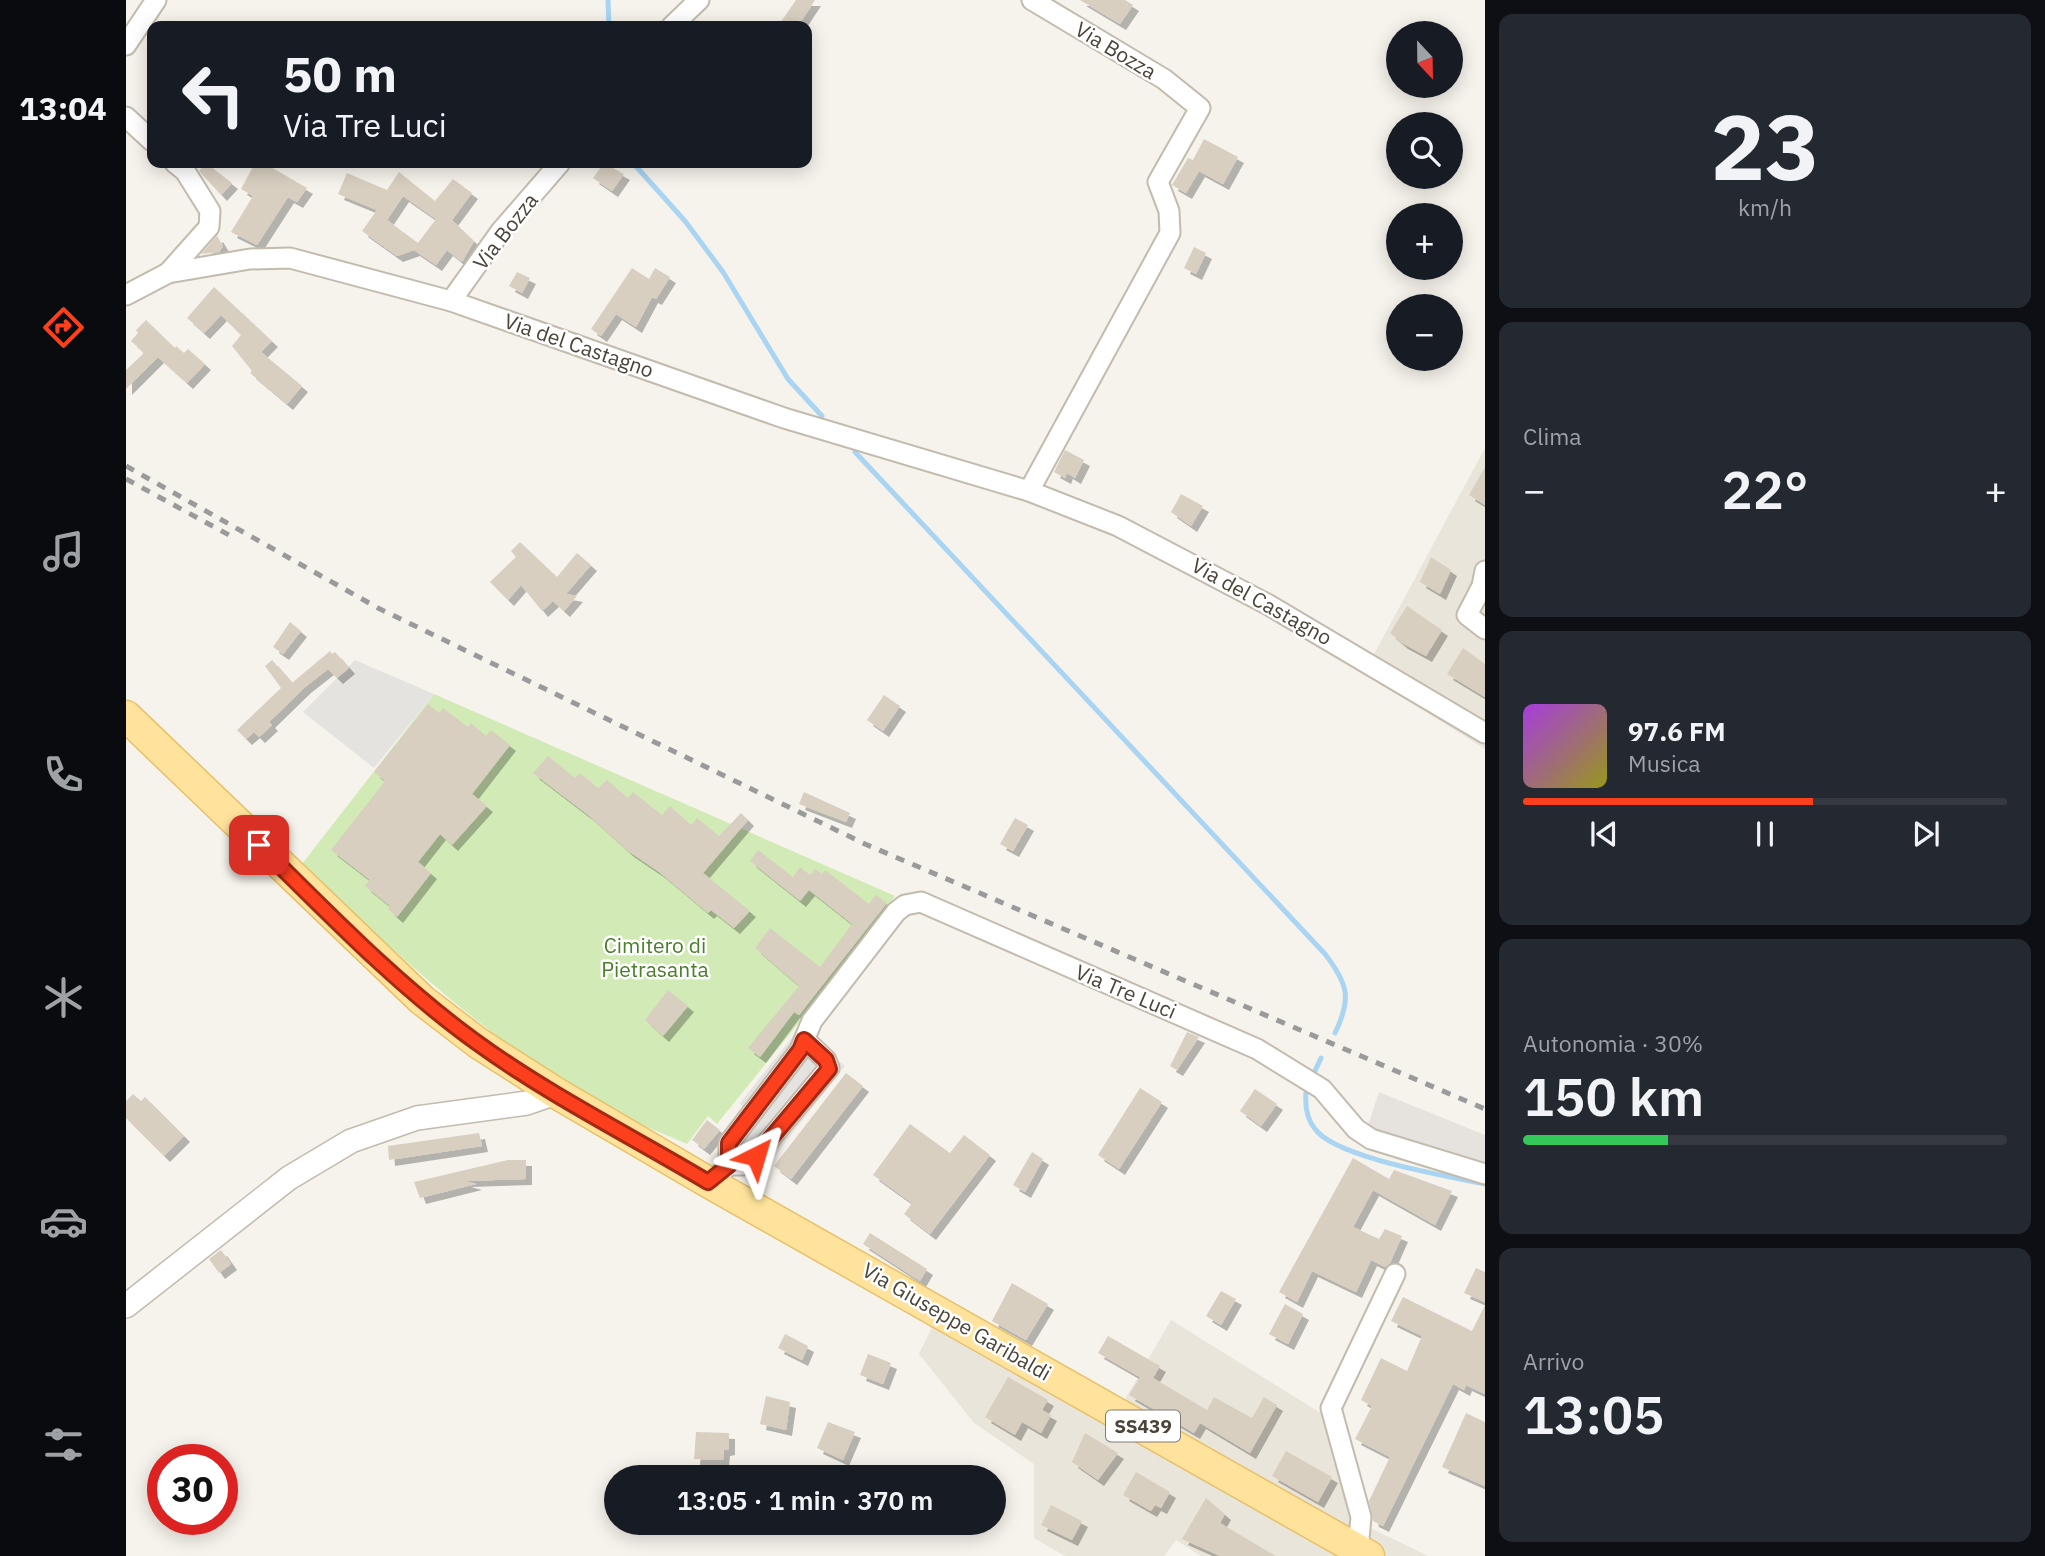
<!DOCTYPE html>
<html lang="it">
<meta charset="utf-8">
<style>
body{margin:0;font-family:"IBM Plex Sans",sans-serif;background:#242831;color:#f1f3f6;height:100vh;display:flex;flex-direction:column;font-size:26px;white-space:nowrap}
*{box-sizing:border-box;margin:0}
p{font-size:23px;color:#9ea1a6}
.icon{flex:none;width:38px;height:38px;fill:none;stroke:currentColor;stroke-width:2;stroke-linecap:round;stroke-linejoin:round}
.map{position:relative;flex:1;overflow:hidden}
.panel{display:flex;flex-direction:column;gap:14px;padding:14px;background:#0d0f14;width:560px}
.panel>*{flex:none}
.top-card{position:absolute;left:21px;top:21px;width:665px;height:147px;border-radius:14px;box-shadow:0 4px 18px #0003;background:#171b24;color:#f1f3f6;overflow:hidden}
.needle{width:46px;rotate:158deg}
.buttons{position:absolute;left:1260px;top:21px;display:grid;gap:14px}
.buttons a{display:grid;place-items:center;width:77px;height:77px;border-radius:50%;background:#171b24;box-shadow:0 4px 18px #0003;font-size:35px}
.speed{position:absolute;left:21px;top:1444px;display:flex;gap:14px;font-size:35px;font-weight:700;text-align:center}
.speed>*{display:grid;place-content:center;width:91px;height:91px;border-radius:50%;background:#171b24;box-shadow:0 4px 18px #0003;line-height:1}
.speed .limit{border:10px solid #d22;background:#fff;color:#111}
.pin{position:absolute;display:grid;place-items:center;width:60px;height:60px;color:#fff;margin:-30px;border-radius:14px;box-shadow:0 4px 10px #0006}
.me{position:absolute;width:77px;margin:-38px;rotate:40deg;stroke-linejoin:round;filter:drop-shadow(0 0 5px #0008)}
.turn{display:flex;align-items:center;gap:24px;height:147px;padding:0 21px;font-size:32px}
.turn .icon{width:91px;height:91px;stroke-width:2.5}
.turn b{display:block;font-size:49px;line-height:60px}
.big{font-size:52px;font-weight:600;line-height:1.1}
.panel .widget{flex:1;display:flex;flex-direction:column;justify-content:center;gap:10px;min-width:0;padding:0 24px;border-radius:14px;background:#242831}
.panel .dial{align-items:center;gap:0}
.dial b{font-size:91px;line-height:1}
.song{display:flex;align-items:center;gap:21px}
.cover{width:84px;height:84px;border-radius:10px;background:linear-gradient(135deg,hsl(280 70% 55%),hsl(60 70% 35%))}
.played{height:7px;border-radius:4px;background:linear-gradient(90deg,#fc3f1d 60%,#363941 60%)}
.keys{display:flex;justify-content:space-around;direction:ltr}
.heat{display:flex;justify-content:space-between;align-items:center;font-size:38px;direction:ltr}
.charge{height:10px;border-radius:5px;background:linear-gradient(90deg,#34c759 30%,#363941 0)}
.trip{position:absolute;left:478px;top:1465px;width:402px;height:70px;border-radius:35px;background:#171b24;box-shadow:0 4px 18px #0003;font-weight:600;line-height:70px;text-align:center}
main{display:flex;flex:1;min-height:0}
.dock{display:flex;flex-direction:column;width:126px;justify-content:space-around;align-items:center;background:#090b0e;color:#9ea1a6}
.dock .icon{width:49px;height:49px}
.dock .on{color:#fc3f1d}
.dock b{font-size:32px;color:#f1f3f6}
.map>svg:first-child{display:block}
</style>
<main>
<nav class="dock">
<b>13:04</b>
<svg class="icon on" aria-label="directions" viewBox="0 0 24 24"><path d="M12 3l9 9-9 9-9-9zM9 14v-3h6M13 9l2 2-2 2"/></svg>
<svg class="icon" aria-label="music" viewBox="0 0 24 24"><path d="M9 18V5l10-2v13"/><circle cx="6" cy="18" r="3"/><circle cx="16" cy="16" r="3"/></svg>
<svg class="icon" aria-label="phone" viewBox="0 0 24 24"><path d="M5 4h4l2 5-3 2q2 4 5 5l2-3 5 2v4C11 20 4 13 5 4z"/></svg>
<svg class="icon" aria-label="climate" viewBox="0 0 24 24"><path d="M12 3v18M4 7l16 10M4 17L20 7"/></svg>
<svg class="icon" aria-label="car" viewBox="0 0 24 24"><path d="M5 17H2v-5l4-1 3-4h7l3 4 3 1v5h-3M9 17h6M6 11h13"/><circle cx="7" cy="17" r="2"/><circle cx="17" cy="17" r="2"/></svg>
<svg class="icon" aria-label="filters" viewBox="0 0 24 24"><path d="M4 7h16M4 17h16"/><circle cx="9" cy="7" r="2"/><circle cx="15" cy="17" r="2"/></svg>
</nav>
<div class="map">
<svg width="1359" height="1556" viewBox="0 0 1359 1556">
<defs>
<filter id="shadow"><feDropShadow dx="6" dy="6" stdDeviation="0" flood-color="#0004"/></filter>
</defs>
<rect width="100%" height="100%" fill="#f6f3ec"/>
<!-- residential -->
<g fill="#eae5da">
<polygon points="1359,448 1359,749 1238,673"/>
<polygon points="1045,1320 1198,1415 1228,1520 1302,1556 1075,1556 1050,1540 1038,1556 939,1556 908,1538 908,1464 848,1423 793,1354 809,1321 984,1425"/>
</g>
<!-- industrial -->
<polygon fill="#e6e2dd" points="1253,1092 1359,1135 1359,1163 1241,1128"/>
<!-- green -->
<path fill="#d2eab5" d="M308,694L769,896L717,968L591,1124L582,1116L561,1144C540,1135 518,1126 497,1116C376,1054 273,957 176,864Z"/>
<!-- parking -->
<g fill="#e5e3e0">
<polygon points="229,660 308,694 248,768 177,712"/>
<polygon points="672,1030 719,1066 633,1176 593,1145 619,1112 614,1103"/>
</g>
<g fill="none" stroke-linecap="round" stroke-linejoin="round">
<!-- stream -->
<g stroke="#a9d4f2" stroke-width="5">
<polyline points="482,0 483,26"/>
<polyline points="507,163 559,221 597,272 662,379 696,416"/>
<path d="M729,452L1199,954C1222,984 1226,998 1209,1033"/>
<polyline points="1188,1073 1195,1058"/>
<path d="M1180,1093C1179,1105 1181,1119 1189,1129C1210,1158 1322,1176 1359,1184"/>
</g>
</g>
<!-- building -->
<g fill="#d8cfc1" fill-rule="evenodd" filter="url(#shadow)">
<polygon points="670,0 689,0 672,26 652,26"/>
<polygon points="954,0 999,0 1007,5 994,24"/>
<polygon points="1078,139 1112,157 1097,184 1073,171 1060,193 1046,185 1062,158 1067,160"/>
<polygon points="80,163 106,183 95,195 73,171"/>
<polygon points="129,163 138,163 181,188 171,202 162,197 131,245 105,232 127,196 115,189"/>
<polygon points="478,163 498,174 486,191 467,178"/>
<path d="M273,172L309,201L327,179L346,193L326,220L348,241L336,262L321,250L310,265L288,250L271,256L236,231L251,210L212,194L221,173L261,190ZM277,196L310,219L292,243L261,220Z"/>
<polygon points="91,236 97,246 93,252 75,254"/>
<polygon points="1068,247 1080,253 1070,274 1058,268"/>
<polygon points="506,268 523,279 529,268 544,277 530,299 526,297 510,327 490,314 475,336 465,329"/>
<polygon points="391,272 404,278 396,293 383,286"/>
<polygon points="88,287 146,341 135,352 176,386 161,404 124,373 126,371 106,346 115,335 95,315 78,333 61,318"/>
<polygon points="20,320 49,348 50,346 58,353 62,349 79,364 61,383 32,357 0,389 0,370 18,353 5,341 12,333 10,330"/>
<polygon points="939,450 958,460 949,478 941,473 939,478 928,472"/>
<polygon points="1359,467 1359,505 1343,495"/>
<polygon points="1055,494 1077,506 1065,526 1045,512"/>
<polygon points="394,542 431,577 451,553 465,565 440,594 451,596 438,611 427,601 416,611 395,585 382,600 364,582 390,557 385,551"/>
<polygon points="1305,557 1325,570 1314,594 1294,582"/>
<polygon points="1281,606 1316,630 1300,656 1276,643 1264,633"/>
<polygon points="164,622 175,631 157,654 147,647"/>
<polygon points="1337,648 1359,664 1359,697 1321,674"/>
<polygon points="204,651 206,654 209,652 223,668 211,678 202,669 179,687 143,722 146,725 133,737 128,732 120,739 111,730 155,688 139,666 146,660 166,683"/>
<polygon points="758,695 774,706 757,731 741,720"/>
<polygon points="302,704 313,713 317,708 342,727 345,723 360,736 365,730 384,745 346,794 361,806 326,845 314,834 292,862 305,873 271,917 262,909 264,906 239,886 244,880 205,850 259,781 248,772"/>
<polygon points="422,756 449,778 454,773 472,788 481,780 502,798 507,792 536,815 544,806 565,825 571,818 593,836 615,813 622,820 577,873 624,911 608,928 585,910 582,913 533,872 502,851 462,815 407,773"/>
<polygon points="678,792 724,813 720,822 673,804"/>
<polygon points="889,818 902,825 887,851 874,844"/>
<polygon points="632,850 667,877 674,867 684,875 689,869 696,874 699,870 743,904 750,895 761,903 673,1015 668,1012 634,1057 622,1048 673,986 629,948 644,928 694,967 726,924 683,890 674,901 624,861"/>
<polygon points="542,990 562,1006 537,1036 519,1020"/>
<polygon points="1061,1032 1073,1037 1051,1070 1044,1066"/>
<polygon points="720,1073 737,1086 665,1179 648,1166"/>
<polygon points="1014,1088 1036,1102 993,1169 972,1155"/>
<polygon points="1129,1089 1151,1104 1135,1126 1114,1111"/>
<polygon points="7,1094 15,1101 19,1097 58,1136 38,1156 0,1118 0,1101"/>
<polygon points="581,1120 594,1130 578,1149 566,1140"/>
<polygon points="784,1124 824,1153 838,1135 864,1155 804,1234 778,1214 786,1203 747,1175"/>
<polygon points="353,1133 356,1146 263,1160 262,1146"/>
<polygon points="906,1152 917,1159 899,1192 887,1185"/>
<polygon points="1227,1158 1263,1179 1268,1170 1326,1191 1309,1225 1247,1190 1227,1227 1253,1239 1259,1229 1276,1236 1264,1263 1259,1267 1245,1260 1230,1292 1186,1271 1171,1302 1153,1292"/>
<polygon points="382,1160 400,1160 400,1179 339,1181 350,1184 294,1198 288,1182"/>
<polygon points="744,1233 801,1269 794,1281 737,1244"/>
<polygon points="95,1250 105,1264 93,1273 83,1259"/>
<polygon points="1350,1268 1359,1272 1359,1302 1338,1293"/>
<polygon points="886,1283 922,1304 900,1340 866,1321"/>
<polygon points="1095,1291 1110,1299 1095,1325 1080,1316"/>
<polygon points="1277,1297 1346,1331 1359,1305 1359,1394 1340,1385 1338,1390 1327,1384 1257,1526 1247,1521 1243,1501 1264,1457 1229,1439 1246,1406 1235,1400 1255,1358 1281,1371 1296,1336 1265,1321"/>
<polygon points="1159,1304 1177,1314 1162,1344 1143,1334"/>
<polygon points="659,1334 682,1346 676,1360 652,1348"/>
<polygon points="982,1336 1034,1366 1027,1378 1081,1410 1088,1397 1126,1418 1138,1397 1151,1405 1124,1453 1074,1423 1068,1433 1003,1395 1014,1377 972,1353"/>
<polygon points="742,1354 765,1363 757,1384 734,1375"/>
<polygon points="882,1377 922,1400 916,1410 925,1415 915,1433 896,1422 889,1435 859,1417"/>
<polygon points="640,1396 664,1402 660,1430 634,1424"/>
<polygon points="1340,1413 1359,1422 1359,1486 1316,1467"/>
<polygon points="702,1422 729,1432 717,1460 691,1448"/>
<polygon points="570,1432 603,1433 603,1449 598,1450 597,1460 568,1459"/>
<polygon points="959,1433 992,1453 972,1480 946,1462"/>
<polygon points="1160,1451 1206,1477 1192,1502 1146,1476"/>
<polygon points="1010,1472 1044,1492 1035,1508 1029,1505 1025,1511 997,1495"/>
<polygon points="1080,1498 1099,1514 1094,1523 1150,1556 1094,1556 1056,1539"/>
<polygon points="925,1505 956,1521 946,1540 915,1525"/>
</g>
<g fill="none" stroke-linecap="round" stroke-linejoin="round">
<defs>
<g id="minor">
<polyline points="546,26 573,0"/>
<polyline points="0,45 30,0"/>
<polyline points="0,117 26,141"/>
<polyline points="42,273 83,227 84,211 59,171 49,163"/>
<polyline points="0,295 42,273 124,259 164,258 325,301 658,418 903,491 992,526 1141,604 1359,733"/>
<polyline points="325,301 375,231 434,163"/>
<polyline points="903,491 1044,233 1043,211 1032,182 1074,108 1038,79 906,0"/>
<polyline points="1359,571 1356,586 1341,615 1359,629"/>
<polyline points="603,1165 603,1143 674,1050 686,1021 770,912 779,905 795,902 1131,1049 1196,1089 1230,1129 1245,1139 1359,1174"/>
<polyline points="595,1173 603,1165 618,1165 630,1156 703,1068 700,1060 679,1040"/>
<polyline points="1232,1549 1235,1517 1205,1408 1269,1274"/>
</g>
<polyline id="tertiary" points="0,1306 163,1178 225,1141 291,1118 401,1103 430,1093"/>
<polyline id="primary" points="0,716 296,1000 352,1043 430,1093 582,1182 1243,1556"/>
</defs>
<!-- minor casing -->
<use href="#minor" stroke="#c2bbae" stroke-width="23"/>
<!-- tertiary casing -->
<use href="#tertiary" stroke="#c2bbae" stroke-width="26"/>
<!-- primary casing -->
<use href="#primary" stroke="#e6c16a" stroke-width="33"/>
<!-- minor -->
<use href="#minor" stroke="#fff" stroke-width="19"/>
<!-- tertiary -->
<use href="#tertiary" stroke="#fff" stroke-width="23"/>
<!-- primary -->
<use href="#primary" stroke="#ffe39c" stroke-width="30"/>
<!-- rail -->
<g stroke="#9a9a9a" stroke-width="5" stroke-dasharray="9 9" stroke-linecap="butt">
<polyline points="0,466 252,608 739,844 1359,1109"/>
<polyline points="0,479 103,535"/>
</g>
</g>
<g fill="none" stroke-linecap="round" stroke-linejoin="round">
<defs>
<path id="route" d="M133,845C202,913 271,985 350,1042C423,1095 505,1136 582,1182L603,1165V1143L674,1050L678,1040L700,1060L703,1069L630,1156"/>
</defs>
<!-- route casing -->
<use href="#route" stroke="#a42913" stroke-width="18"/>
<!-- route -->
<use href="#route" stroke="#fc3f1d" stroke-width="12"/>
</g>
<g text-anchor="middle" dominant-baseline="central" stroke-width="5" stroke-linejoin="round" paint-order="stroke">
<!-- shield labels -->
<rect fill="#fff" stroke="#817c74" stroke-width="2" x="980" y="1410.5" width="74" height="31" rx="5"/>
<g font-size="19" font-weight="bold" fill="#4b4439">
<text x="1017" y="1426">SS439</text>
</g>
<!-- street labels -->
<g font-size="21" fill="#4b4439" stroke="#fff">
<text transform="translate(990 50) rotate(31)">Via Bozza</text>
<text transform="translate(379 231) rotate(-52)">Via Bozza</text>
<text transform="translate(453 345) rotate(19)">Via del Castagno</text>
<text transform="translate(1136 601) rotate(29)">Via del Castagno</text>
<text transform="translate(1000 991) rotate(23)">Via Tre Luci</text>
<text transform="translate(831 1321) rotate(30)">Via Giuseppe Garibaldi</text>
</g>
<!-- park labels -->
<g font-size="21" fill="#4a7f2a" stroke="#fff">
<text x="529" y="945">Cimitero di<tspan x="529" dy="24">Pietrasanta</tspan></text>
</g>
</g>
</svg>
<div class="buttons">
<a><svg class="needle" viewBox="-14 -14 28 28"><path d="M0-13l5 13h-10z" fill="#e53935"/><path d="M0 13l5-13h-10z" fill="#9ea1a6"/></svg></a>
<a><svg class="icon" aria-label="search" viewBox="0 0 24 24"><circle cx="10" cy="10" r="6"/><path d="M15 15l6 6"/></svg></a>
<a>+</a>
<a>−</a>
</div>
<div class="speed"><div class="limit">30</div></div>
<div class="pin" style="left:133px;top:845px;background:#d93025"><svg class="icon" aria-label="arrive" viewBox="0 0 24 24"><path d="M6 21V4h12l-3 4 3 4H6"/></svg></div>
<svg class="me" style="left:630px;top:1156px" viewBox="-20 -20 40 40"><path d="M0-17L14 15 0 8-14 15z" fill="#fc3f1d" stroke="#fff" stroke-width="4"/></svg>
<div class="trip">13:05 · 1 min · 370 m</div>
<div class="top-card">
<div class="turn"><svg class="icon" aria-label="left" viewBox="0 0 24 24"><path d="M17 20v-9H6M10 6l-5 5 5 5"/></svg><div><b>50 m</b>Via Tre Luci</div></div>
</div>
</div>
<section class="panel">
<div class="widget dial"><b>23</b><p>km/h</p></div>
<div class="widget"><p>Clima</p>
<div class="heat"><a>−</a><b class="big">22°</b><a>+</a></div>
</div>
<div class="widget">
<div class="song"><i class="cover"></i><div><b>97.6 FM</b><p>Musica</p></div></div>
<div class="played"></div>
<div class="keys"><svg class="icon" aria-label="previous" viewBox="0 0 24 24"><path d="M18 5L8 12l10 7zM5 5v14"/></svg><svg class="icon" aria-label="pause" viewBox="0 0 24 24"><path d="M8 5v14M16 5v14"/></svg><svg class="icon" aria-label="next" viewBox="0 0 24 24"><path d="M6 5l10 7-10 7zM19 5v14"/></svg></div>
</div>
<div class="widget"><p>Autonomia · 30%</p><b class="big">150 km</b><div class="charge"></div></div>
<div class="widget"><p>Arrivo</p><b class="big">13:05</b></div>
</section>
</main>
